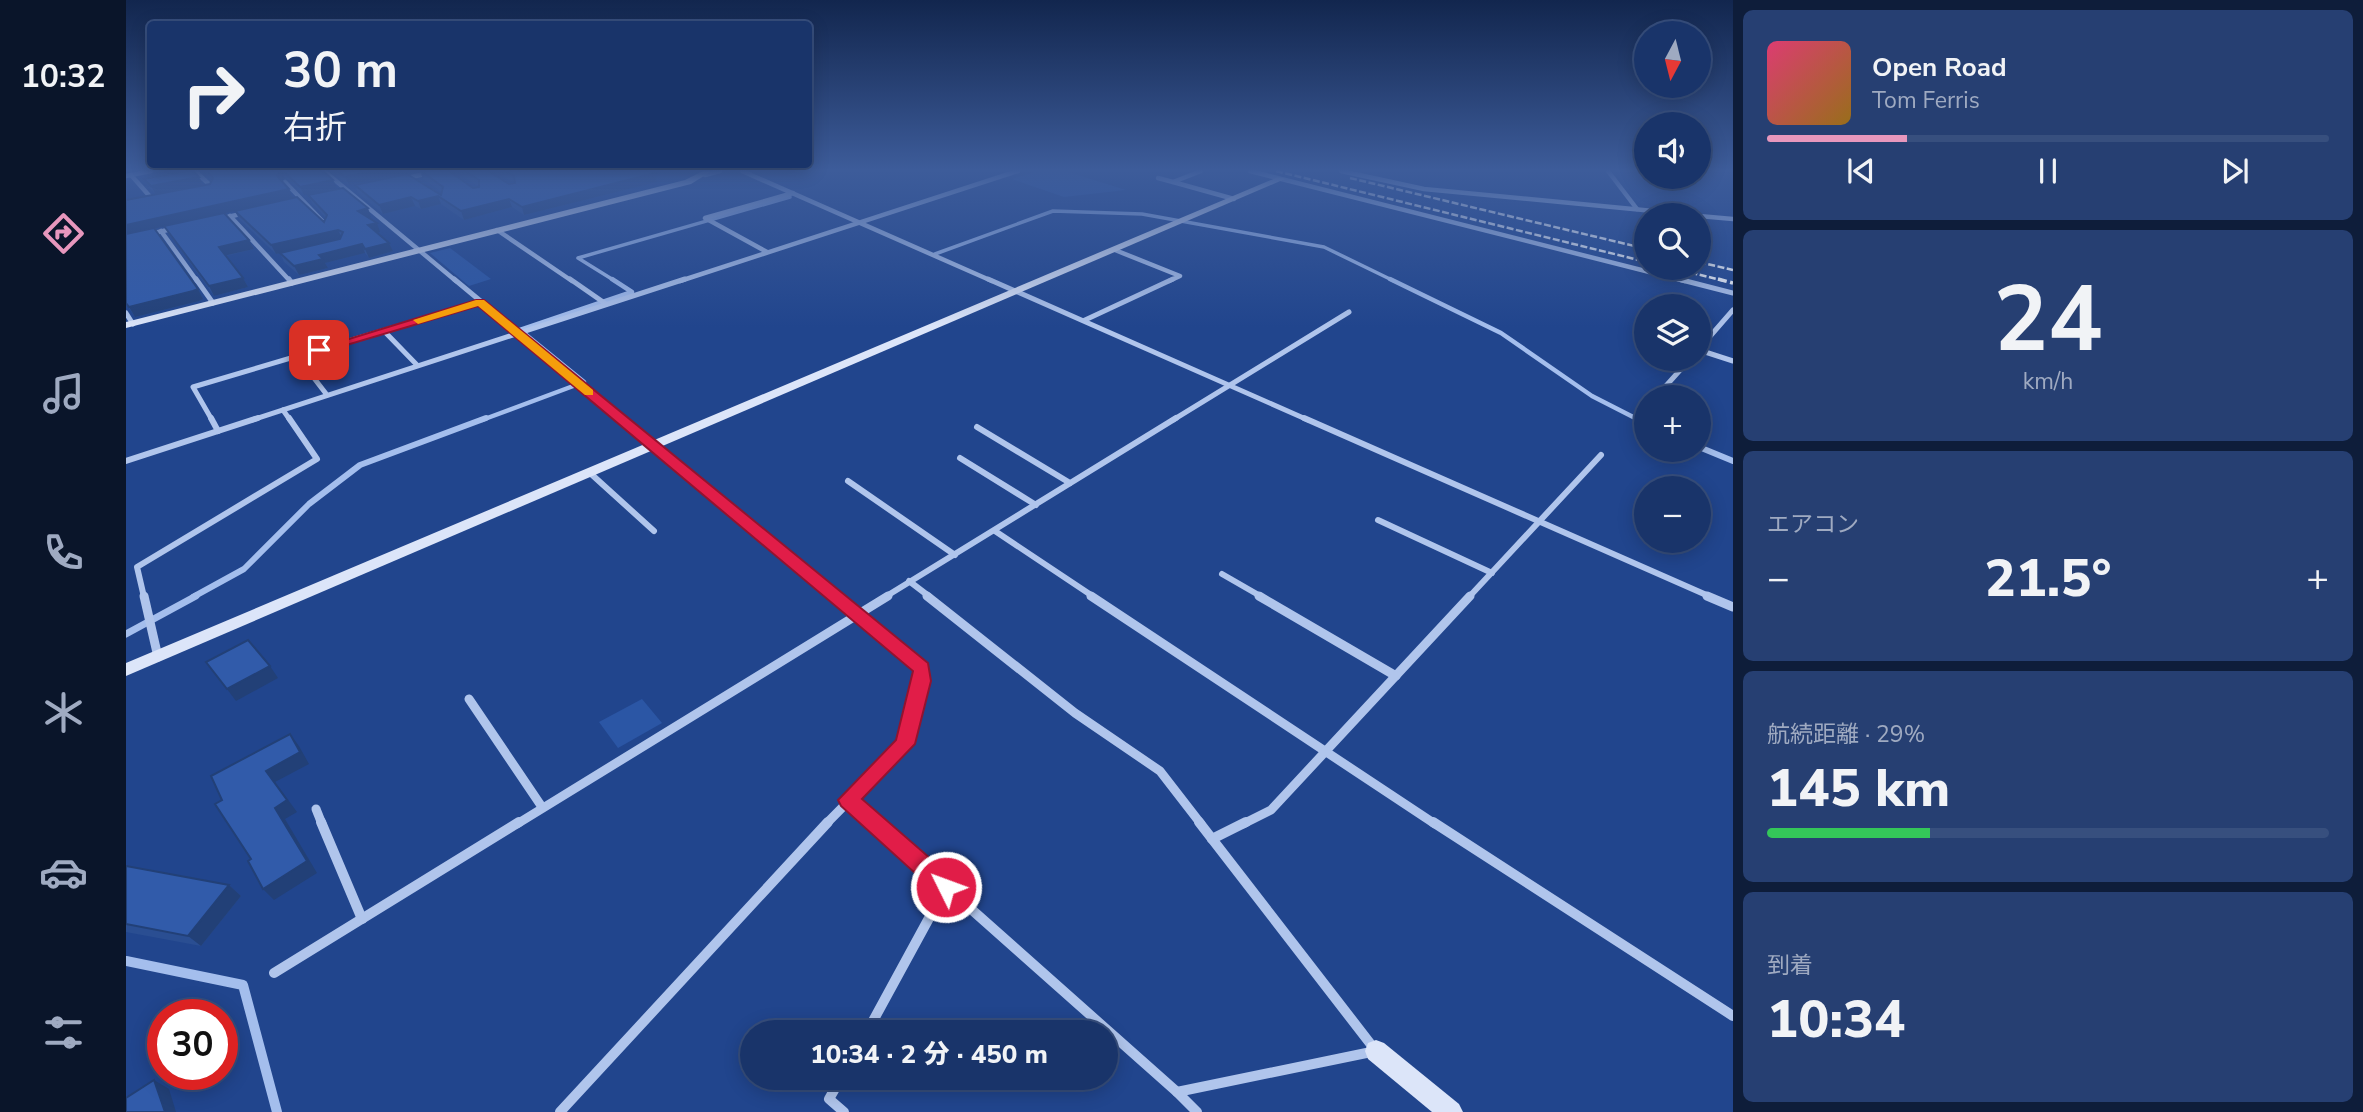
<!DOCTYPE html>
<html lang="ja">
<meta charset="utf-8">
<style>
body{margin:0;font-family:"Nunito Sans","Noto Sans JP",sans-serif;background:#263f72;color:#f1f3f6;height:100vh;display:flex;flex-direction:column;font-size:26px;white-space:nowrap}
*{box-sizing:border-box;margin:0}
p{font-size:23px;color:#9faac1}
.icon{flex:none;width:38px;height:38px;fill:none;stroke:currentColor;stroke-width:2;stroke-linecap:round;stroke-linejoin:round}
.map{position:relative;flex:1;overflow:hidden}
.side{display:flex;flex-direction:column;gap:10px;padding:10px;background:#0e1d3a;width:630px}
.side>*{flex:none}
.hud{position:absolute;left:21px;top:21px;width:665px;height:147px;border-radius:7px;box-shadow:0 4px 18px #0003,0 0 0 2px #374f7e;background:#19346a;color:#f1f3f6;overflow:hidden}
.needle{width:46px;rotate:187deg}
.fabs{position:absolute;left:1508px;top:21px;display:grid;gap:14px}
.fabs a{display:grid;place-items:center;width:77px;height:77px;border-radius:50%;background:#19346a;box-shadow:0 4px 18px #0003,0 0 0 2px #374f7e;font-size:35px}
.speed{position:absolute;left:21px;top:999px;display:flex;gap:14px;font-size:35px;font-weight:700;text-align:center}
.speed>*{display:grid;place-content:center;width:91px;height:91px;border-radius:50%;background:#19346a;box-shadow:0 4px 18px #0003,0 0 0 2px #374f7e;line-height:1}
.speed .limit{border:10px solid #d22;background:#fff;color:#111}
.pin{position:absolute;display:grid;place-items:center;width:60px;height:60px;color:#fff;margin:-30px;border-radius:14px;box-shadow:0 4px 10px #0006}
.me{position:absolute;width:77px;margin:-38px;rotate:312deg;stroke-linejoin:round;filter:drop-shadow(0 0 5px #0008)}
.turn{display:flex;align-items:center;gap:24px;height:147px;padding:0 21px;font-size:32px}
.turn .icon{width:91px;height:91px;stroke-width:2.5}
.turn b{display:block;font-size:49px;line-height:60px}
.big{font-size:52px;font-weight:800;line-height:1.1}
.side .widget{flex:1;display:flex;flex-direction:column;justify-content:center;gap:10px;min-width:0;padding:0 24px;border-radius:10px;background:#263f72}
.side .dial{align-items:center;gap:0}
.dial b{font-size:91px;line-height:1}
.song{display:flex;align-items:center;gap:21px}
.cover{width:84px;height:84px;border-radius:10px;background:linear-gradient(135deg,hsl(340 70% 55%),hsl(40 70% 35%))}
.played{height:7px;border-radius:4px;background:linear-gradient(90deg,#e797bd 25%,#374f7e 25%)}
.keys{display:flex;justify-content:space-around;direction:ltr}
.heat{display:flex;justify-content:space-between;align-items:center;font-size:38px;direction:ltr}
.charge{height:10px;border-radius:5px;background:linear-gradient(90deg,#34c759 29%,#374f7e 0)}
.trip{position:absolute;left:614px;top:1020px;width:378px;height:70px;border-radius:35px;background:#19346a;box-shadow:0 4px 18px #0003,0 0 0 2px #374f7e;font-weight:800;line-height:70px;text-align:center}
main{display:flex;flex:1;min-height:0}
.tab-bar{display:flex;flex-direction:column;width:126px;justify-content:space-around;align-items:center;background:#0a152a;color:#9faac1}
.tab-bar .icon{width:49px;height:49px}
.tab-bar .current{color:#e797bd}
.tab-bar b{font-size:32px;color:#f1f3f6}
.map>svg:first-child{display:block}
</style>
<main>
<nav class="tab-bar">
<b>10:32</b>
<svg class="icon current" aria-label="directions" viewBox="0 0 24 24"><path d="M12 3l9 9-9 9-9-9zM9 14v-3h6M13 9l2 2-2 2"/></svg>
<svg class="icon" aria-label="music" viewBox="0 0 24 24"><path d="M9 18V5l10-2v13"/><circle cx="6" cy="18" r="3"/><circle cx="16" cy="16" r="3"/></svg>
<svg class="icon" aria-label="phone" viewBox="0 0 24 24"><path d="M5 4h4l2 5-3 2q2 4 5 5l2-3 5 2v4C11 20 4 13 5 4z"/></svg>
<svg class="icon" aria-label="climate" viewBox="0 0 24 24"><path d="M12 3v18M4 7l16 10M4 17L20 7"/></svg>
<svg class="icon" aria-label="car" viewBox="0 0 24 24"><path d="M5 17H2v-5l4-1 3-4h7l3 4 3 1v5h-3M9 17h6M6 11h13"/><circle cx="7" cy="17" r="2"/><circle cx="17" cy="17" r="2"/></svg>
<svg class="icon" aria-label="filters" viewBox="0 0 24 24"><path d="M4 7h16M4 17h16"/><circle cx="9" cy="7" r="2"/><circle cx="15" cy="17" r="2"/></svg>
</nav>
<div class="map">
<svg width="1607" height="1112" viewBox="0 0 1607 1112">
<rect width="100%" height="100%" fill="#21458d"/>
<!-- green -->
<g fill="#2b56a5">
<polygon points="911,171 939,171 1000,190 938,197 886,179"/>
<polygon points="324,248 365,279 343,286 304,253"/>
<polygon points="516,699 536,723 492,748 473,722"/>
</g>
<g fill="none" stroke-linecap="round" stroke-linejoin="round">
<!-- stream-far4 -->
<g stroke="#a4beed" stroke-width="3.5">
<polyline points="809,254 927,211 1016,214 1198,247 1268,281"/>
<polyline points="489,281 452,258 664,197"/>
</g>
<!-- stream-far3 -->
<g stroke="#a4beed" stroke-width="4.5">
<polyline points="1264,279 1375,333 1466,396 1513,420"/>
<polyline points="356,420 458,382 394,330 506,292 486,279"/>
</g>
<!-- stream-far2 -->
<g stroke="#a4beed" stroke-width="6">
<polyline points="1510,418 1521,424"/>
<polyline points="1573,447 1607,461"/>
<polyline points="67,597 118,569 183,504 234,465 360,418"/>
</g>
<!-- stream-far1 -->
<polyline stroke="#a4beed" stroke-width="7" points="0,634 70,596"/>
<!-- stream -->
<polyline stroke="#a4beed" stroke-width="10" points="0,961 117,985 151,1112"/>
<!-- street-far4 -->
<g stroke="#b0c5ec" stroke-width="4.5">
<polyline points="69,171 87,188 83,188"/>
<polyline points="198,171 330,281"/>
<polyline points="616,171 866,281"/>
<polyline points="1075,171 1047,182 1108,199"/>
<polyline points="1124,171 1559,281"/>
<polyline points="1215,171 1298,189 1569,215"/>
<polyline points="1482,171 1511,209"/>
<polyline points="5,175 27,200"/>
<polyline points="579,175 594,171"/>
<polyline points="0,176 25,171"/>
<polyline points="1032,178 1047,182"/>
<polyline points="277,179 311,171"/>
<polyline points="159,182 201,226"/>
<polyline points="104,216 164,281"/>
<polyline points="1573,216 1607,219"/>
<polyline points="93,219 119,213"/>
<polyline points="371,230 446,281"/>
<polyline points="35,231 71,281"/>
<polyline points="24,234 50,228"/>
<polyline points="989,250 1054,276 1043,281"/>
<polyline points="641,252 579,218 667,193"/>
<polyline points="554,281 892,171"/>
</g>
<!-- street-far3 -->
<g stroke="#b0c5ec" stroke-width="5">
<polyline points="70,279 87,303"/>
<polyline points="163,279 166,283"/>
<polyline points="328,279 498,420"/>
<polyline points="444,279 480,304"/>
<polyline points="862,279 1182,420"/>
<polyline points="1552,279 1607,293"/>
<polyline points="0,313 7,324"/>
<polyline points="959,320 1047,279"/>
<polyline points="258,331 291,365"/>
<polyline points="1573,349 1607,310"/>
<polyline points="1573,350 1607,361"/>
<polyline points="171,356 201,395"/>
<polyline points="1530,397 1564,359"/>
<polyline points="157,410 164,420"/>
<polyline points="1518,411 1521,408"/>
<polyline points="86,420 67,387 354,302"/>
<polyline points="126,420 559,279"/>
<polyline points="1047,420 1223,312"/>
</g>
<!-- street-far2 -->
<g stroke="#b0c5ec" stroke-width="6">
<polyline points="85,418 92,431"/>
<polyline points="495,418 711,597"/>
<polyline points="1178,418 1585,597"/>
<polyline points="851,427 944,483"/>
<polyline points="834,458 910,505"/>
<polyline points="0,461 132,418"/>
<polyline points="464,473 528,531"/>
<polyline points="722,481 829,555"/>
<polyline points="1252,520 1366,573"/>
<polyline points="869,531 968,597"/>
<polyline points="1096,574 1136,597"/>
<polyline points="783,581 804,597"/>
<polyline points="18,597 11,567 191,459 163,418"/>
<polyline points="759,597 1050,418"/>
<polyline points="1343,597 1475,455"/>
</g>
<!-- street-far1 -->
<g stroke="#b0c5ec" stroke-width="9">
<polyline points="18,596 32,657"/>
<polyline points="801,596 949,713 1034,771 1075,824"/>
<polyline points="965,596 1309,824"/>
<polyline points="1133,596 1270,676"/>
<polyline points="1581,596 1607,607"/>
<polyline points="343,699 416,807"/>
<polyline points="722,800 749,824"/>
<polyline points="190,809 196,824"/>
<polyline points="391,824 762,596"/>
<polyline points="700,824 779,744 796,681 796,668 709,596"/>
<polyline points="1117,824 1145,810 1344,596"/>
</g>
<!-- street -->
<g stroke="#b0c5ec" stroke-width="10">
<polyline points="195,822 236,919"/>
<polyline points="747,822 1051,1092 1250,1051 1073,822"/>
<polyline points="1307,822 1607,1016"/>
<polyline points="1086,839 1120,822"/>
<polyline points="148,973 393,822"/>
<polyline points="741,1032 820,887"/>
<polyline points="715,1078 703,1099 718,1112"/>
<polyline points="1051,1092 1071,1112"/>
<polyline points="434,1112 702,822"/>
</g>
<!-- secondary -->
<g fill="#dce5f9" fill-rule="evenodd">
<polygon points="577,171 586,171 565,184 0,328 0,322 559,180"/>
<polygon points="1152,177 1159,179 0,676 0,663"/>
<polygon points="1250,1040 1258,1043 1333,1104 1337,1112 1306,1112 1242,1059 1239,1051 1242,1043"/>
</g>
<!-- rail-far1 -->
<g stroke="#fff" stroke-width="2.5" stroke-dasharray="7 2.5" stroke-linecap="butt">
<polyline points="1150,171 1521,262"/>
<polyline points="1224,178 1521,249"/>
<polyline points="1573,262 1607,270"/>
<polyline points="1546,268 1599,281"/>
</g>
<!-- rail -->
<polyline stroke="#fff" stroke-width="3.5" stroke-dasharray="9 3.5" stroke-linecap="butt" points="1592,279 1607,283"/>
</g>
<!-- wall -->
<g fill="#2a4e92">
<polygon points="78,171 197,171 207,180 211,188 178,195 159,177 156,181 167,198 98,213 123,240 128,249 100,256 117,278 122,287 88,296 43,234 39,226 29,229 72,289 77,299 73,301 9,317 0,304 29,194 23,187 18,179 77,185 84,184 86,180"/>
<polygon points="204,171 287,171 223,185"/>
<polygon points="294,171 347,188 353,187 329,171 362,171 383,184 389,183 367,171 525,171 531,182 398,215 386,207 338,220 315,204 295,209 289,206 257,214 232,193 229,185 315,195 316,192 297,179"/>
<polygon points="182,195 245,217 242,217 254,232 251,232 263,243 267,251 243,258 239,253 199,263 202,268 173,275 158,262 154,253 150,254 113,219 109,211 198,222 200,218 186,203"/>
<polygon points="0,866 103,885 115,896 75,946 0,932"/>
</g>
<!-- shaded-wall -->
<g fill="#224077">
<polygon points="154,171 156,171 159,177 155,184 151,176"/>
<polygon points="247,171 287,171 223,185 219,177"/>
<polygon points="529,173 531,182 398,215 396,207"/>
<polygon points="73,177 77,185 30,195 25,186"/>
<polygon points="207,180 211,188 178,195 174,187"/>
<polygon points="163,189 167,198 0,235 0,225"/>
<polygon points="312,196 315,204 295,209 292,201"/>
<polygon points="285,197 289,206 257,214 253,205"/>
<polygon points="383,199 386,207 338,220 335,211"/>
<polygon points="242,208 245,217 235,219 232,211"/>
<polygon points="251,223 254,232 246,234 242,225"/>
<polygon points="212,230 216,238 150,254 145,245"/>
<polygon points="123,240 128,249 97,256 93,247"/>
<polygon points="263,243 267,251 243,258 239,249"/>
<polygon points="236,244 239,253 199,263 202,268 173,275 168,266 193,255"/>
<polygon points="117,278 122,287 88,296 83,286"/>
<polygon points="72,289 77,299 73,301 9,317 3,307"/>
<polygon points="144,666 152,678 110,701 101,689"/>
<polygon points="164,734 173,746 183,764 149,782 171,812 159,819 191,873 148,900 137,889 149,808 140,771"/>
<polygon points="103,885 115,896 75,946 62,936"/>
<polygon points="28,1080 43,1089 50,1112 39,1112"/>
</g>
<!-- building -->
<g fill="#315baa" stroke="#224077" stroke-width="2">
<polygon points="60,171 67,171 73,177 25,186 18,179"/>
<polygon points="81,171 154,171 151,176 163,189 0,225 0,200 84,184 87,178"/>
<polygon points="157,171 197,171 207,180 174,187"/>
<polygon points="211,171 247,171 219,177"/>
<polygon points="295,171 323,171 347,188 353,187 353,180 339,171 362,171 383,184 389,183 388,176 380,171 525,171 529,173 396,207 383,199 335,211 312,196 292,201 285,197 253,205 229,185 281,174 315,195 317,187"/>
<polygon points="217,188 242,208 232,211 251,223 242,225 263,243 239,249 236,244 193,255 197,259 168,266 154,253 214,239 217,232 212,230 145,245 109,211 171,197 198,222 201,215 182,195"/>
<polygon points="98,213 123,240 93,247 117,278 83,286 38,226"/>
<polygon points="28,228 72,289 67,291 3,307 0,303 0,234"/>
<polygon points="122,640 144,666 101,689 80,662"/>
<polygon points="164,734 174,752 140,771 161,800 149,808 181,861 137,889 122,861 125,859 89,804 96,800 85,776"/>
<polygon points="0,866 103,885 62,936 0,924"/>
<polygon points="28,1080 39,1112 0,1112 0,1098"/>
</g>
<!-- sky -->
<linearGradient id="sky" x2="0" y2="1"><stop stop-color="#12264e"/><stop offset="0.52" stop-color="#3d5c9a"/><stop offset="1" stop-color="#3d5c9a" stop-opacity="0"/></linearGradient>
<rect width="1607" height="327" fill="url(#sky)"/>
<!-- route -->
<polygon fill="#e11d48" stroke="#92132f" stroke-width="2" points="350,300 358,300 802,663 805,681 789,744 736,799 828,879 831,887 828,894 820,897 812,894 715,806 712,800 770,740 787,671 352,306 197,352 187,350"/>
<!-- slow -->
<polygon fill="#f59e0b" points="350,300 358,300 467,390 467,395 459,395 352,306 292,324 287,320"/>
</svg>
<div class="fabs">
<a><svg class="needle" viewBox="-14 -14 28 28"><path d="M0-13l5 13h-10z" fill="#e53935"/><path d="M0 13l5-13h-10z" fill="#9faac1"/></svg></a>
<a><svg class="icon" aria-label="sound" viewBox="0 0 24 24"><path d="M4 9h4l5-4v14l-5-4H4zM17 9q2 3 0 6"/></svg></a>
<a><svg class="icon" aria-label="search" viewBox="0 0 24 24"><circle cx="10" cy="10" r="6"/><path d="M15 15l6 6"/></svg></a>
<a><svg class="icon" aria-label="layers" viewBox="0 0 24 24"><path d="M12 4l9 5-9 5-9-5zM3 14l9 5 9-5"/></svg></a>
<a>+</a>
<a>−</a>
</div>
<div class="speed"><div class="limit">30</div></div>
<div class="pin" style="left:193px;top:350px;background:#d93025"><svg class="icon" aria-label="arrive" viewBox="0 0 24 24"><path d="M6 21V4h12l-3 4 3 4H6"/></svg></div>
<svg class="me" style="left:820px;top:887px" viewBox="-20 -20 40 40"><circle r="17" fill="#e11d48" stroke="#fff" stroke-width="3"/><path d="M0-11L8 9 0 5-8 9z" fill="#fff"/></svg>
<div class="trip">10:34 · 2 分 · 450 m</div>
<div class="hud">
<div class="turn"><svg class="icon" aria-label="right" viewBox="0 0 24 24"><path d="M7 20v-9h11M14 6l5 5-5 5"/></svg><div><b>30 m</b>右折</div></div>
</div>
</div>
<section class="side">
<div class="widget">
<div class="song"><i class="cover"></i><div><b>Open Road</b><p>Tom Ferris</p></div></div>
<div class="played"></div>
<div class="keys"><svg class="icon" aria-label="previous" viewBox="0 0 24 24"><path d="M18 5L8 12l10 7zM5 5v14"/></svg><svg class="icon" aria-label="pause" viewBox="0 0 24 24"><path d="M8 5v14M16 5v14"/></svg><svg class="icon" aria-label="next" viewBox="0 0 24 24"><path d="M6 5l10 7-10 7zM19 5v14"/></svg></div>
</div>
<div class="widget dial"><b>24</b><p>km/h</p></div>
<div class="widget"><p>エアコン</p>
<div class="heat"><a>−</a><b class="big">21.5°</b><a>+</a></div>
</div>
<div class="widget"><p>航続距離 · 29%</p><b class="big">145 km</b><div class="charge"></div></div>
<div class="widget"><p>到着</p><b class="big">10:34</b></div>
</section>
</main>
